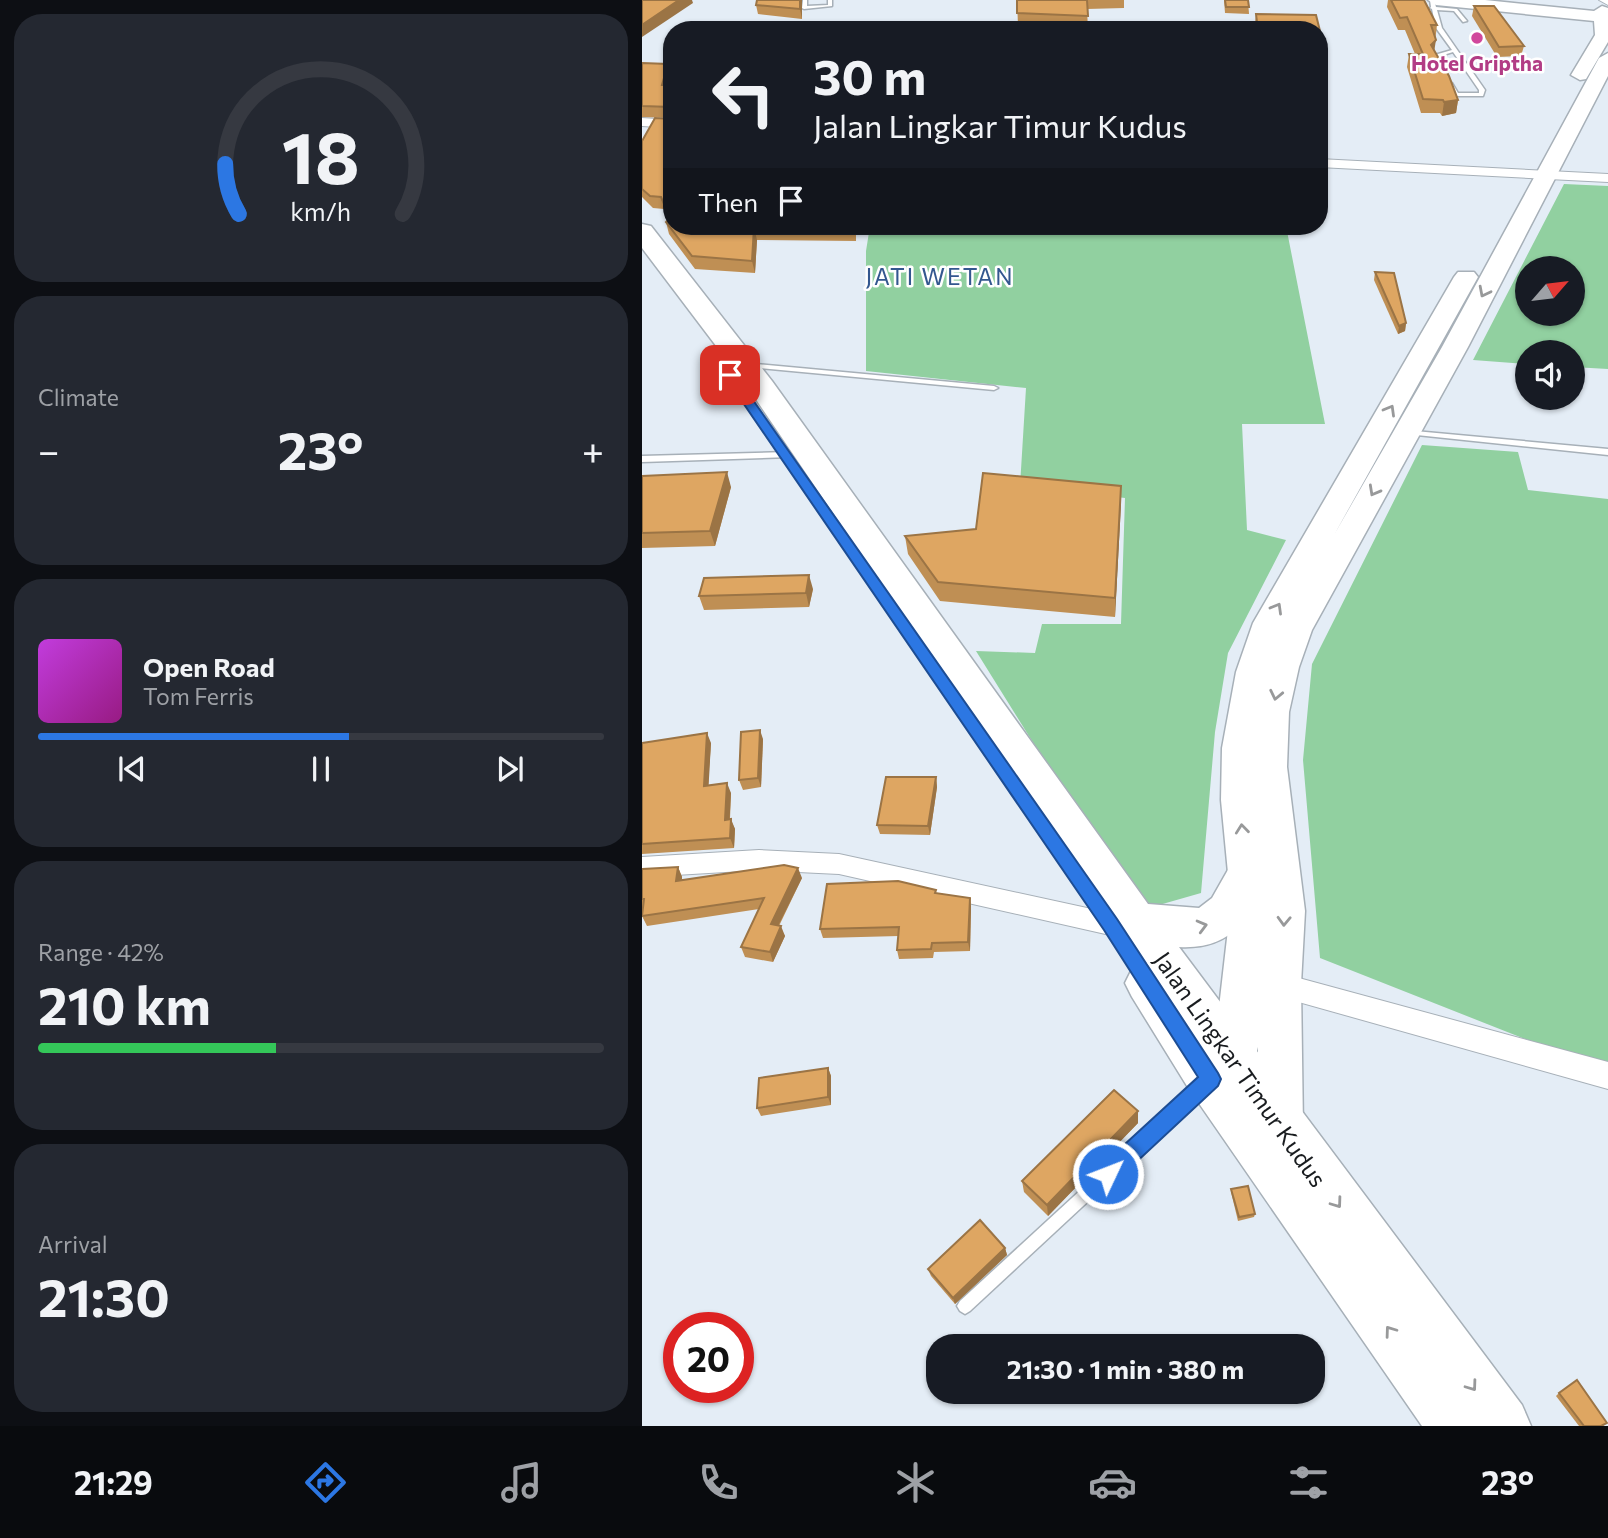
<!DOCTYPE html>
<meta charset="utf-8">
<style>
body{margin:0;font-family:Commissioner,sans-serif;background:#242831;color:#f1f3f6;height:100vh;display:flex;flex-direction:column;font-size:26px;white-space:nowrap}
*{box-sizing:border-box;margin:0}
p{font-size:23px;color:#9ea1a6}
.icon{flex:none;width:38px;height:38px;fill:none;stroke:currentColor;stroke-width:2;stroke-linecap:round;stroke-linejoin:round}
.map{position:relative;flex:1;overflow:hidden}
.panel{display:flex;flex-direction:column;gap:14px;padding:14px;background:#0d0f14;width:642px}
.panel>*{flex:none}
.guide{position:absolute;left:21px;top:21px;width:665px;height:214px;border-radius:28px;box-shadow:0 2px 5px #0004;background:#171b24;color:#f1f3f6;overflow:hidden}
.needle{width:46px;rotate:62deg}
.buttons{position:absolute;left:873px;top:256px;display:grid;gap:14px}
.buttons a{display:grid;place-items:center;width:70px;height:70px;border-radius:50%;background:#171b24;box-shadow:0 2px 5px #0004;font-size:35px}
.speed{position:absolute;left:21px;top:1312px;display:flex;gap:14px;font-size:35px;font-weight:700;text-align:center}
.speed>*{display:grid;place-content:center;width:91px;height:91px;border-radius:50%;background:#171b24;box-shadow:0 2px 5px #0004;line-height:1}
.speed .limit{border:10px solid #d22;background:#fff;color:#111}
.pin{position:absolute;display:grid;place-items:center;width:60px;height:60px;color:#fff;margin:-30px;border-radius:14px;box-shadow:0 4px 10px #0006}
.me{position:absolute;width:77px;margin:-38px;rotate:47deg;stroke-linejoin:round;filter:drop-shadow(0 0 5px #0008)}
.turn{display:flex;align-items:center;gap:24px;height:147px;padding:0 35px;font-size:32px}
.turn .icon{width:91px;height:91px;stroke-width:2.5}
.turn b{display:block;font-size:49px;line-height:60px}
.then{display:flex;align-items:center;height:66px;padding:0 35px;background:#0003;gap:14px;font-size:26px}
.big{font-size:52px;font-weight:700;line-height:1.1}
.panel .widget{flex:1;display:flex;flex-direction:column;justify-content:center;gap:10px;min-width:0;padding:0 24px;border-radius:28px;background:#242831}
.panel .dial{align-items:center;gap:0}
.dial svg{height:182px;overflow:visible;fill:none;stroke:#363941;stroke-width:7;stroke-linecap:round;text-anchor:middle}
.dial text{fill:#f1f3f6;stroke:none}
.song{display:flex;align-items:center;gap:21px}
.cover{width:84px;height:84px;border-radius:10px;background:linear-gradient(135deg,hsl(290 70% 55%),hsl(310 70% 35%))}
.played{height:7px;border-radius:4px;background:linear-gradient(90deg,#2c77e3 55%,#363941 55%)}
.keys{display:flex;justify-content:space-around;direction:ltr}
.heat{display:flex;justify-content:space-between;align-items:center;font-size:38px;direction:ltr}
.charge{height:10px;border-radius:5px;background:linear-gradient(90deg,#34c759 42%,#363941 0)}
.trip{position:absolute;left:284px;top:1334px;width:399px;height:70px;border-radius:28px;background:#171b24;box-shadow:0 2px 5px #0004;font-weight:700;line-height:70px;text-align:center}
.tab-bar{display:flex;height:112px;justify-content:space-around;align-items:center;background:#090b0e;color:#9ea1a6}
.tab-bar .icon{width:49px;height:49px}
.tab-bar .active{color:#2c77e3}
.tab-bar b{font-size:32px;color:#f1f3f6}
main{display:flex;flex:1;min-height:0}
.map>svg:first-child{display:block}
</style>
<main>
<section class="panel">
<div class="widget dial"><svg viewBox="0 0 100 80">
<path d="M14 69A42 42 0 1 1 86 69"/>
<path d="M14 69A42 42 0 0 1 8 47" stroke="#2c77e3"/>
<text x="50" y="56" font-size="32" font-weight="700">18</text>
<text x="50" y="72" font-size="11">km/h</text>
</svg></div>
<div class="widget"><p>Climate</p>
<div class="heat"><a>−</a><b class="big">23°</b><a>+</a></div>
</div>
<div class="widget">
<div class="song"><i class="cover"></i><div><b>Open Road</b><p>Tom Ferris</p></div></div>
<div class="played"></div>
<div class="keys"><svg class="icon" aria-label="previous" viewBox="0 0 24 24"><path d="M18 5L8 12l10 7zM5 5v14"/></svg><svg class="icon" aria-label="pause" viewBox="0 0 24 24"><path d="M8 5v14M16 5v14"/></svg><svg class="icon" aria-label="next" viewBox="0 0 24 24"><path d="M6 5l10 7-10 7zM19 5v14"/></svg></div>
</div>
<div class="widget"><p>Range · 42%</p><b class="big">210 km</b><div class="charge"></div></div>
<div class="widget"><p>Arrival</p><b class="big">21:30</b></div>
</section>
<div class="map">
<svg width="966" height="1426" viewBox="0 0 966 1426">
<rect width="100%" height="100%" fill="#e4edf6"/>
<!-- green -->
<g fill="#91d0a0" fill-rule="evenodd">
<path d="M922,184L966,186V369L931,367V352H886L885,364L831,360ZM886,268H931V313H886Z"/>
<polygon points="228,226 644,226 683,424 600,424 605,530 644,540 586,653 573,732 559,893 503,909 433,810 334,651 393,653 400,624 479,624 483,498 378,486 384,388 224,371 224,251"/>
<polygon points="780,445 876,452 886,490 966,499 966,1063 883,1039 678,958 661,760 670,664"/>
</g>
<g fill="none" stroke-linecap="round" stroke-linejoin="round">
<defs>
<g id="lane">
<polygon points="161,0 165,0 165,6 186,5 186,0 190,0 190,6 162,9 160,8"/>
<polygon points="788,0 792,0 794,7 815,9 825,21 821,22 812,11 795,10 800,28 843,90 841,96 812,96 806,83 810,83 816,93 837,93 837,90 811,52 795,57 800,64 797,66 789,56 810,50 794,28 790,9 788,8 789,7"/>
<polygon points="103,363 352,386 356,388 352,390 106,367 103,367"/>
<polygon points="762,430 966,449 966,455 765,434 761,432"/>
<polygon points="145,452 149,455 148,457 0,462 0,456"/>
<polygon points="560,1081 565,1083 567,1087 565,1091 328,1311 323,1314 318,1311 315,1306 318,1301 555,1083"/>
</g>
<g id="street">
<polygon points="0,118 30,120 30,128 0,126"/>
<polygon points="677,159 966,174 966,182 677,167"/>
<polygon points="117,850 197,854 468,913 494,909 503,912 507,920 503,928 468,935 197,874 117,870 0,877 0,857"/>
<polygon points="631,971 966,1062 966,1089 621,992 617,983 621,974"/>
</g>
<polygon id="secondary" points="957,0 966,0 966,5"/>
<g id="primary">
<polygon points="786,0 843,0 952,11 960,6 966,8 966,42 944,79 938,80 929,75 953,35 952,21 794,5"/>
<polygon points="966,53 966,76 826,347 670,630 657,667 647,712 645,767 663,911 659,984 661,1128 654,1144 638,1150 622,1144 615,1128 616,1047 608,1077 584,1089 568,1083 562,1068 572,1051 587,921 586,873 579,800 580,748 594,672 611,623 812,277 816,272 832,272 836,277 692,535 800,347 957,58"/>
</g>
<path id="highway" d="M0,224L9,226L130,381L506,904L557,908L570,898L591,861L606,856L621,861L628,874C607,917 592,950 537,947L880,1405L889,1426H780L545,1086L490,997L483,983L490,969L498,966L109,392L0,248Z"/>
</defs>
<!-- lane casing -->
<use href="#lane" stroke="#a7b0b8" stroke-width="3"/>
<!-- street casing -->
<use href="#street" stroke="#a7b0b8" stroke-width="2"/>
<!-- secondary casing -->
<use href="#secondary" stroke="#a7b0b8" stroke-width="2"/>
<!-- primary casing -->
<use href="#primary" stroke="#a7b0b8" stroke-width="3"/>
<!-- highway casing -->
<use href="#highway" stroke="#a7b0b8" stroke-width="3"/>
<!-- lane -->
<use href="#lane" fill="#fff" fill-rule="evenodd"/>
<!-- street -->
<use href="#street" fill="#fff" fill-rule="evenodd"/>
<!-- secondary -->
<use href="#secondary" fill="#fff" fill-rule="evenodd"/>
<!-- primary -->
<use href="#primary" fill="#fff" fill-rule="evenodd"/>
<!-- highway -->
<use href="#highway" fill="#fff" fill-rule="evenodd"/>
</g>
<!-- wall -->
<g fill="#bf8f54">
<polygon points="115,0 160,0 160,19 116,14 114,5"/>
<polygon points="375,0 482,0 482,8 445,9 446,30 376,26"/>
<polygon points="582,0 606,0 607,14 583,13"/>
<polygon points="746,0 782,0 795,25 792,50 816,100 814,113 800,116 798,113 779,113 765,67 767,54 773,54 763,30 756,30 745,7"/>
<polygon points="832,6 882,46 879,56 855,57 830,16"/>
<polygon points="614,14 674,15 679,35 678,45 677,45 677,30 614,30 613,24"/>
<polygon points="0,63 29,75 26,85 30,85 30,226 214,226 214,241 115,240 113,273 53,269 27,234 24,222 27,219 22,209 11,208 0,197 0,141 29,118 0,117"/>
<polygon points="733,272 764,323 763,331 756,334 732,280"/>
<polygon points="0,476 89,487 73,546 0,548"/>
<polygon points="479,486 473,617 298,601 266,554 263,536 334,529"/>
<polygon points="171,589 167,607 62,610 57,596"/>
<polygon points="121,739 119,787 101,790 97,780"/>
<polygon points="0,743 69,743 66,785 89,793 88,819 93,829 92,848 0,854"/>
<polygon points="294,777 295,787 288,835 238,834 235,825"/>
<polygon points="36,867 40,877 40,880 160,878 137,926 143,936 131,962 103,957 99,947 117,909 5,926 0,916 0,869"/>
<polygon points="294,890 294,893 328,898 329,906 328,951 292,952 291,958 257,959 255,950 257,936 181,938 178,929"/>
<polygon points="186,1068 189,1076 189,1105 119,1116 115,1108"/>
<polygon points="496,1111 496,1123 406,1216 382,1192 380,1181"/>
<polygon points="589,1189 613,1214 612,1217 596,1221 589,1192"/>
<polygon points="363,1248 365,1255 313,1304 289,1276 286,1269"/>
<polygon points="917,1393 962,1426 937,1426 914,1396"/>
</g>
<!-- shaded-wall -->
<g fill="#9b7445">
<polygon points="37,0 50,0 51,3 0,37 0,25"/>
<polygon points="158,0 160,0 160,19 158,9"/>
<polygon points="794,40 792,52 789,45"/>
<polygon points="26,64 29,75 23,96 20,85"/>
<polygon points="816,100 814,113 800,116 802,102"/>
<polygon points="112,227 115,240 113,273 110,261"/>
<polygon points="764,323 763,331 756,334 757,326"/>
<polygon points="85,472 89,487 73,546 68,531"/>
<polygon points="479,486 479,504 473,617 473,598"/>
<polygon points="167,575 171,589 167,607 164,593"/>
<polygon points="118,730 121,739 119,787 116,778"/>
<polygon points="65,733 69,743 66,796 62,786"/>
<polygon points="294,777 295,787 288,835 286,826"/>
<polygon points="85,783 89,793 87,830 83,820"/>
<polygon points="89,819 93,829 92,848 88,838"/>
<polygon points="36,867 40,877 39,890 34,881"/>
<polygon points="156,868 160,878 132,934 129,924"/>
<polygon points="328,898 329,906 328,951 326,942"/>
<polygon points="139,926 143,936 131,962 128,952"/>
<polygon points="186,1068 189,1076 189,1105 186,1097"/>
<polygon points="496,1111 496,1123 406,1216 405,1205"/>
<polygon points="363,1248 365,1255 313,1304 311,1298"/>
</g>
<!-- building -->
<g fill="#dea662" stroke="#9b7445" stroke-width="2">
<polygon points="0,0 37,0 0,25"/>
<polygon points="115,0 158,0 158,9 114,5"/>
<polygon points="375,0 445,0 446,16 375,13"/>
<polygon points="583,0 606,0 607,7 584,7"/>
<polygon points="749,0 782,0 795,25 789,25 794,40 789,45 807,76 816,100 802,102 801,100 781,99 767,54 781,54 765,17 758,18"/>
<polygon points="832,6 852,6 882,46 857,47"/>
<polygon points="614,14 674,15 679,35 677,35 677,30 616,30"/>
<polygon points="0,63 26,64 20,85 30,85 30,126 25,135 30,135 30,226 212,226 212,229 112,227 110,261 50,256 24,222 28,218 19,197 8,196 0,189 0,141 13,118 29,119 29,107 0,106"/>
<polygon points="733,272 752,273 764,323 757,326"/>
<polygon points="85,472 68,531 0,533 0,476"/>
<polygon points="341,473 479,486 473,598 296,582 263,536 334,529"/>
<polygon points="167,575 164,593 57,596 62,578"/>
<polygon points="118,730 116,778 97,780 99,732"/>
<polygon points="65,733 62,786 85,783 83,820 89,819 88,838 0,844 0,743"/>
<polygon points="244,777 294,777 286,826 235,825"/>
<polygon points="142,865 156,868 129,924 139,926 128,952 99,947 122,898 0,916 2,899 0,899 0,869 36,867 34,881"/>
<polygon points="256,881 294,890 293,893 328,898 326,942 290,943 289,949 255,950 257,927 178,929 185,884"/>
<polygon points="186,1068 186,1097 115,1108 117,1078"/>
<polygon points="472,1090 496,1111 405,1205 380,1181"/>
<polygon points="606,1186 613,1214 597,1217 589,1189"/>
<polygon points="338,1220 363,1248 311,1298 286,1269"/>
<polygon points="935,1380 965,1423 959,1426 942,1426 917,1393"/>
</g>
<!-- one-way arrows -->
<defs><path id="oneway-chevron" d="M-2-3.5L2.5 0L-2 3.5" fill="none" stroke-width="1.6" stroke-linecap="round" stroke-linejoin="round" transform="scale(1.75)"/></defs>
<g stroke="#98999a">
<use href="#oneway-chevron" transform="translate(842 292) rotate(117)"/>
<use href="#oneway-chevron" transform="translate(748 410) rotate(-60)"/>
<use href="#oneway-chevron" transform="translate(732 491) rotate(119)"/>
<use href="#oneway-chevron" transform="translate(635 608) rotate(-60)"/>
<use href="#oneway-chevron" transform="translate(634 695) rotate(102)"/>
<use href="#oneway-chevron" transform="translate(600 829) rotate(-96)"/>
<use href="#oneway-chevron" transform="translate(642 921) rotate(92)"/>
<use href="#oneway-chevron" transform="translate(560 926) rotate(-15)"/>
<use href="#oneway-chevron" transform="translate(695 1203) rotate(54)"/>
<use href="#oneway-chevron" transform="translate(748 1331) rotate(-126)"/>
<use href="#oneway-chevron" transform="translate(830 1386) rotate(54)"/>
</g>
<!-- route -->
<polygon fill="#2c77e3" stroke="#1d4d94" stroke-width="2" points="83,373 92,373 475,919 576,1073 579,1079 576,1086 474,1181 466,1185 459,1181 456,1174 459,1166 556,1077 462,930 82,375"/>
<!-- markers -->
<circle fill="#d1479c" stroke="#fff" stroke-width="2.5" cx="835" cy="38" r="7"/>
<g text-anchor="middle" dominant-baseline="central" stroke-width="5" stroke-linejoin="round" paint-order="stroke">
<!-- far-hotel labels -->
<g font-size="21" font-weight="bold" fill="#b23c85" stroke="#fff">
<text x="835" y="62">Hotel Griptha</text>
</g>
<!-- far-quarter labels -->
<g font-size="23" letter-spacing="2" fill="#33578f" stroke="#fff">
<text x="298" y="276">JATI WETAN</text>
</g>
<!-- street labels -->
<g font-size="24" fill="#191c1f" stroke="#fff">
<text transform="translate(599 1069) rotate(55)">Jalan Lingkar Timur Kudus</text>
</g>
</g>
</svg>
<div class="buttons">
<a><svg class="needle" viewBox="-14 -14 28 28"><path d="M0-13l5 13h-10z" fill="#e53935"/><path d="M0 13l5-13h-10z" fill="#9ea1a6"/></svg></a>
<a><svg class="icon" aria-label="sound" viewBox="0 0 24 24"><path d="M4 9h4l5-4v14l-5-4H4zM17 9q2 3 0 6"/></svg></a>
</div>
<div class="speed"><div class="limit">20</div></div>
<div class="pin" style="left:88px;top:375px;background:#d93025"><svg class="icon" aria-label="arrive" viewBox="0 0 24 24"><path d="M6 21V4h12l-3 4 3 4H6"/></svg></div>
<svg class="me" style="left:466px;top:1174px" viewBox="-20 -20 40 40"><circle r="17" fill="#2c77e3" stroke="#fff" stroke-width="3"/><path d="M0-11L8 9 0 5-8 9z" fill="#fff"/></svg>
<div class="trip">21:30 · 1 min · 380 m</div>
<div class="guide">
<div class="turn"><svg class="icon" aria-label="left" viewBox="0 0 24 24"><path d="M17 20v-9H6M10 6l-5 5 5 5"/></svg><div><b>30 m</b>Jalan Lingkar Timur Kudus</div></div>
<div class="then">Then<svg class="icon" aria-label="arrive" viewBox="0 0 24 24"><path d="M6 21V4h12l-3 4 3 4H6"/></svg></div>
</div>
</div>
</main>
<nav class="tab-bar">
<b>21:29</b>
<svg class="icon active" aria-label="directions" viewBox="0 0 24 24"><path d="M12 3l9 9-9 9-9-9zM9 14v-3h6M13 9l2 2-2 2"/></svg>
<svg class="icon" aria-label="music" viewBox="0 0 24 24"><path d="M9 18V5l10-2v13"/><circle cx="6" cy="18" r="3"/><circle cx="16" cy="16" r="3"/></svg>
<svg class="icon" aria-label="phone" viewBox="0 0 24 24"><path d="M5 4h4l2 5-3 2q2 4 5 5l2-3 5 2v4C11 20 4 13 5 4z"/></svg>
<svg class="icon" aria-label="climate" viewBox="0 0 24 24"><path d="M12 3v18M4 7l16 10M4 17L20 7"/></svg>
<svg class="icon" aria-label="car" viewBox="0 0 24 24"><path d="M5 17H2v-5l4-1 3-4h7l3 4 3 1v5h-3M9 17h6M6 11h13"/><circle cx="7" cy="17" r="2"/><circle cx="17" cy="17" r="2"/></svg>
<svg class="icon" aria-label="filters" viewBox="0 0 24 24"><path d="M4 7h16M4 17h16"/><circle cx="9" cy="7" r="2"/><circle cx="15" cy="17" r="2"/></svg>
<b>23°</b>
</nav>
